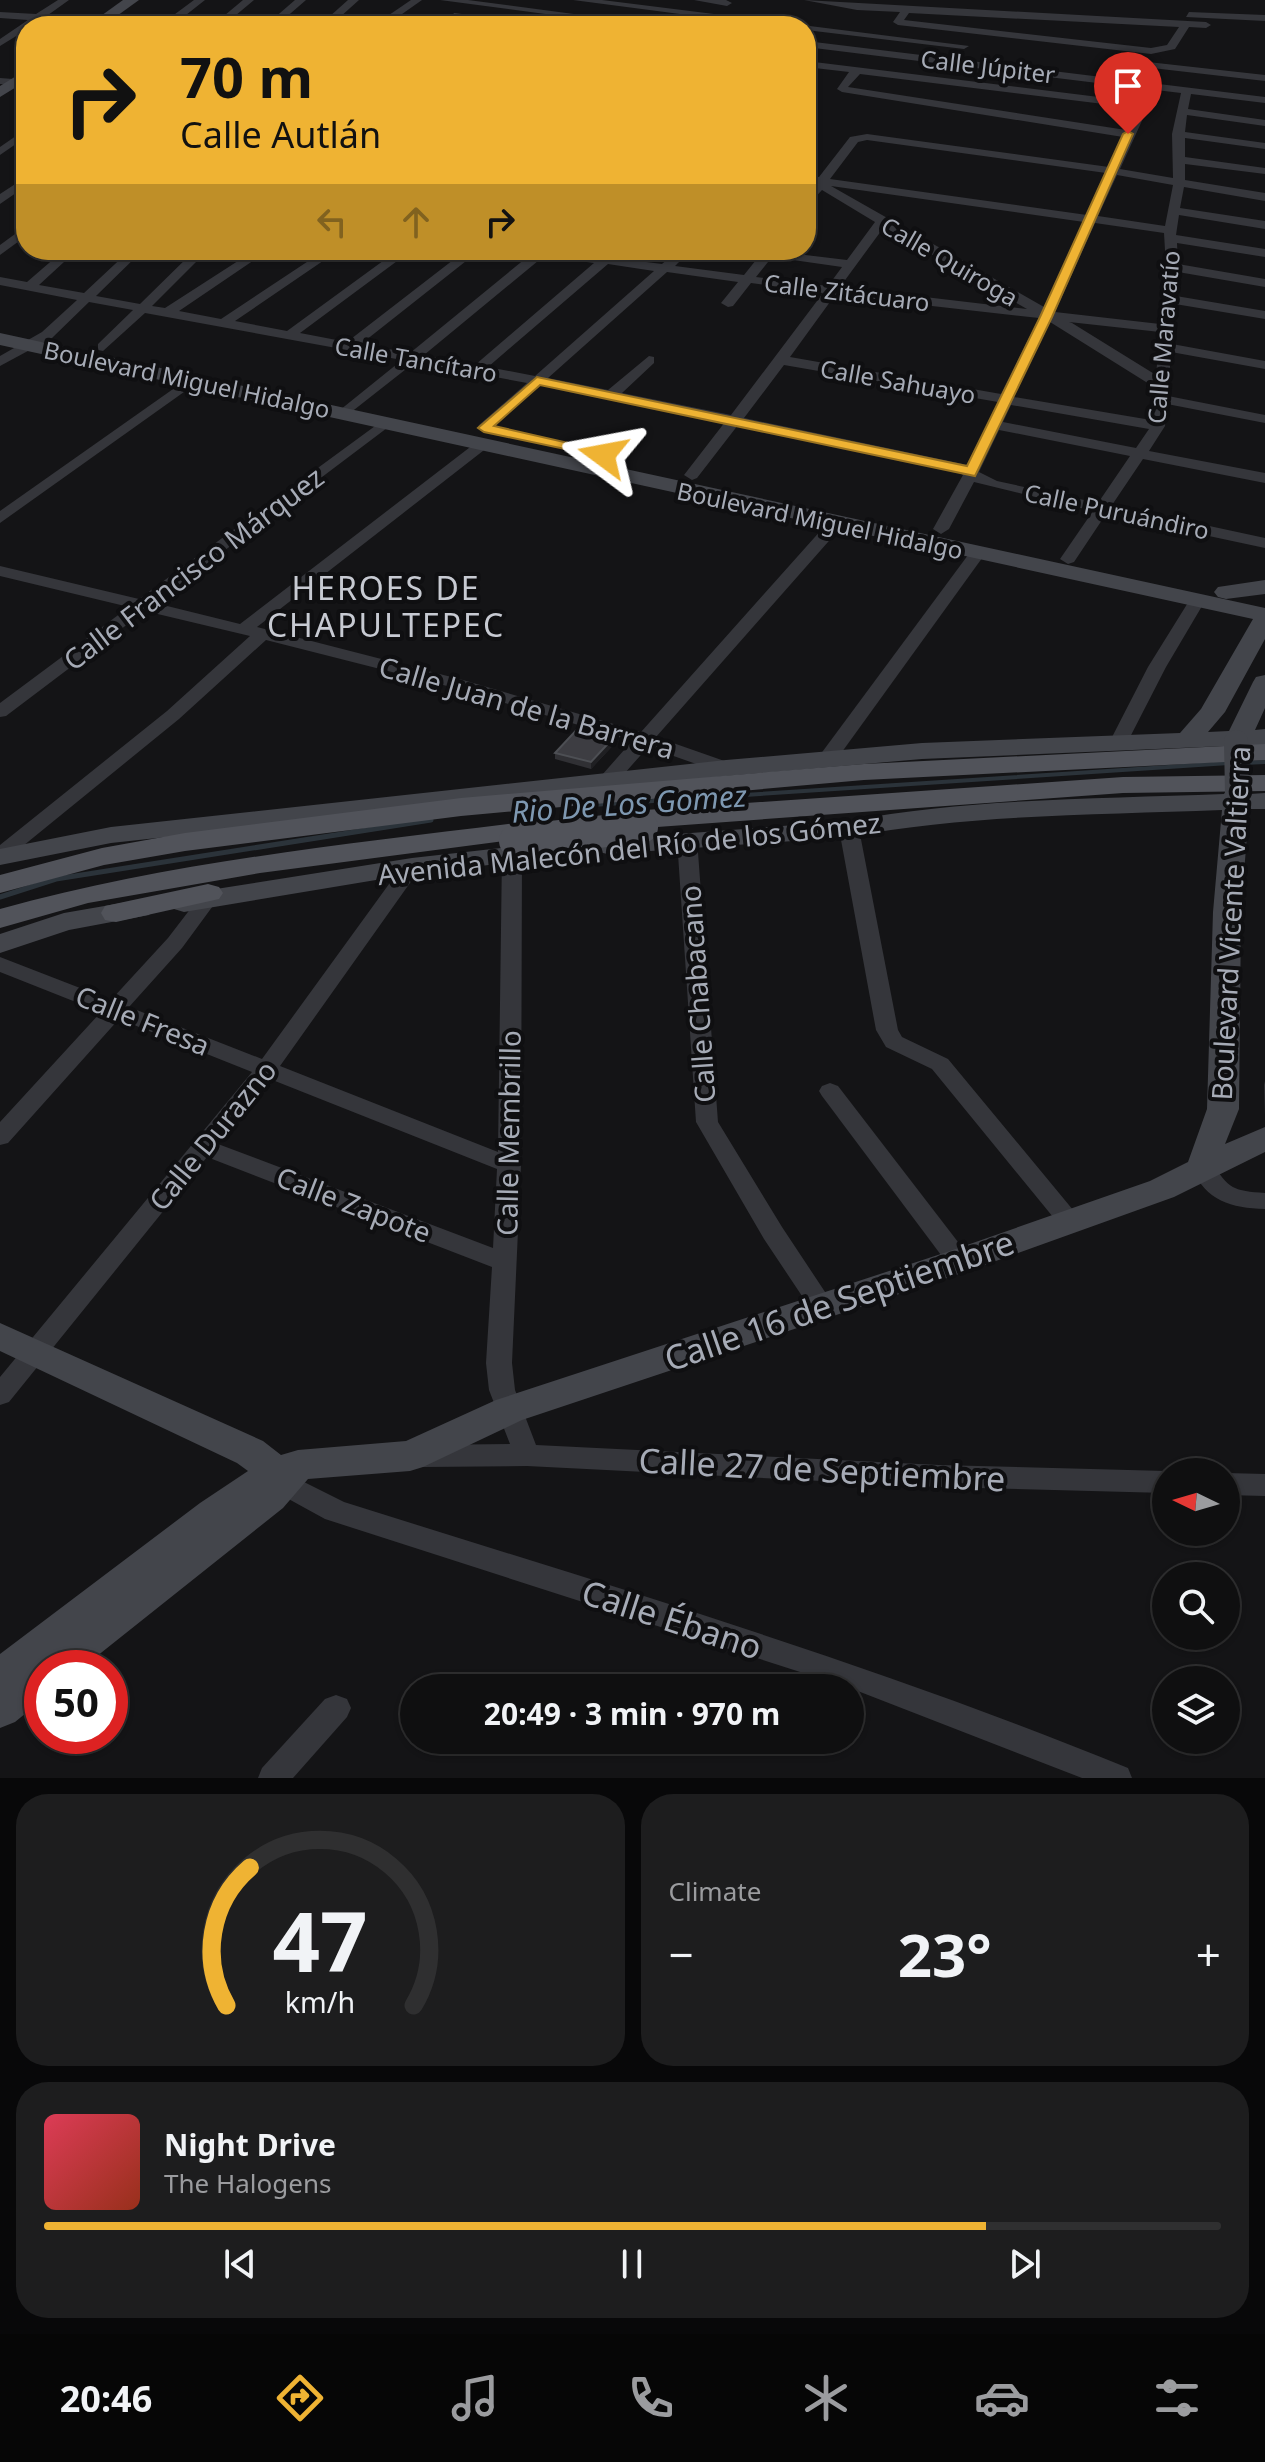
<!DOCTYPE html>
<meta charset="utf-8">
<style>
body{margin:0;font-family:"Noto Sans",sans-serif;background:#1d1d1e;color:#f1f3f6;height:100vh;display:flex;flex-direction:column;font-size:30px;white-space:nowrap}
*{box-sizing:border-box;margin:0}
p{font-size:26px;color:#9b9c9f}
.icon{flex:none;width:44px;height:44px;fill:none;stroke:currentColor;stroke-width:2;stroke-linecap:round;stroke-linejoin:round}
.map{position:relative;height:1778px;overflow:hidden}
.panel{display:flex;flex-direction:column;gap:16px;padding:16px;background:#080809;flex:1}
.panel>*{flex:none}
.banner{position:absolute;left:16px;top:16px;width:800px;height:244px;border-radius:32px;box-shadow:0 2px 6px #0004,0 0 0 2px #2f2f30;background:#efb333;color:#111;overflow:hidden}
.needle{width:52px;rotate:275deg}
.tools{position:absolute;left:1152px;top:1458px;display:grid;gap:16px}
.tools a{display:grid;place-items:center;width:88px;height:88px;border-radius:50%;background:#0f0f10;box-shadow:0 2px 6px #0004,0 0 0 2px #2f2f30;font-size:40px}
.speed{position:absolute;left:24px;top:1650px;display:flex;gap:16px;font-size:40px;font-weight:700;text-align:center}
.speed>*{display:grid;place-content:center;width:104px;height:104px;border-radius:50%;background:#0f0f10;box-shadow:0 2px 6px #0004,0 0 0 2px #2f2f30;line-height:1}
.speed .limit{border:12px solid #d22;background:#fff;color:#111}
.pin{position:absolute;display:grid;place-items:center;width:68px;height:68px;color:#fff;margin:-82px -34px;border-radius:50% 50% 50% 0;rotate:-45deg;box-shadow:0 0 8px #0007}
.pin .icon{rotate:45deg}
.me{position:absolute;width:88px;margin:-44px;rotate:283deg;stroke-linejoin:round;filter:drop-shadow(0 0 6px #0008)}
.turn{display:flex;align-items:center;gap:28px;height:168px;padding:0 32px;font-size:36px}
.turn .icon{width:104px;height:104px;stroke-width:2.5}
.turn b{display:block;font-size:56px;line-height:68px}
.lanes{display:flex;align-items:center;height:76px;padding:0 32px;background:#0003;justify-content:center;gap:40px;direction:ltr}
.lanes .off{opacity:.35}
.big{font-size:60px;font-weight:700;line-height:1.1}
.panel .tile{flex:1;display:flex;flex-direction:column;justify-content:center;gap:12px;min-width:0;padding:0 28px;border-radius:32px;background:#1d1d1e}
.panel .dial{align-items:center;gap:0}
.dial svg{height:208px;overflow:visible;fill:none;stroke:#2f2f30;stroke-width:7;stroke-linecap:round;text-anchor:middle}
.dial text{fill:#f1f3f6;stroke:none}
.song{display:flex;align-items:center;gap:24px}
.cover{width:96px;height:96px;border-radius:12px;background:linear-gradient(135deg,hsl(350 70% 55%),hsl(10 70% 35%))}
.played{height:8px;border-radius:4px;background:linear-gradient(90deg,#efb333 80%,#2f2f30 80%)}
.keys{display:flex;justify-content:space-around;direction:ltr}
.heat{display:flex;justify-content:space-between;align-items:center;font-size:44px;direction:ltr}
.panel .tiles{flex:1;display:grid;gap:16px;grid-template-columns:1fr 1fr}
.tile:last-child{grid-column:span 2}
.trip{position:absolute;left:400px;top:1674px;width:464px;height:80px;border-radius:40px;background:#0f0f10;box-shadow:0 2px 6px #0004,0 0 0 2px #2f2f30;font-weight:700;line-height:80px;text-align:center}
.tab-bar{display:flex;height:128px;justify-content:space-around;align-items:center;background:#060606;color:#9b9c9f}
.tab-bar .icon{width:56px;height:56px}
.tab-bar .current{color:#efb333}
.tab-bar b{font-size:36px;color:#f1f3f6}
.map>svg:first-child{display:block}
</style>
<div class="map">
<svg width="1265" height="1778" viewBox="0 0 1265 1778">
<rect width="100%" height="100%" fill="#141416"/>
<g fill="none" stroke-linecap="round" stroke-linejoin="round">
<!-- stream-far1 -->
<g stroke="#2b333a" stroke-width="4">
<polyline points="1243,763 1265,762"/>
<polyline points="577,806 1229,763"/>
</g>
<!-- stream -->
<polyline stroke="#2b333a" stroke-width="5" points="0,897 56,879 431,820"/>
<!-- street -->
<g fill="#35363b" fill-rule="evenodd">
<polygon points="58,0 69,0 48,15 163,23 194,0 205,0 172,26 40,21 26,26 26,30 0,46 0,39 28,20 0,18 0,12 36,14"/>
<polygon points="243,0 254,0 223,26 212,26"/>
<polygon points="295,0 306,0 276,26 265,26"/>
<polygon points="348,0 359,0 330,26 319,26"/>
<polygon points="411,0 422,0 385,26 373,26"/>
<polygon points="440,0 468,0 664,26 635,26"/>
<polygon points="573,0 602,0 969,46 964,49 806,30 806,26 772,26"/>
<polygon points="694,0 726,0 732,3 727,6"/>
<path d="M804,0L1206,22L1211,25L1206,28L1189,27L1175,49L1151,54L898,25L893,22L900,12L857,10ZM909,13L1179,27L1167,45L1151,48L904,20Z"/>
<polygon points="1189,12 1265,15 1265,21 1186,17"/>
<polygon points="454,13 533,23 538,26 510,26 451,18"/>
<path d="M806,41L1265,97V103L1191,94L1188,109L1265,120V126L1187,115L1185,132L1265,143V149L1185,138V157L1265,168V174L1185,164V180L1265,193V201L1184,187L1180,208L1265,221V229L1179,215L1176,235L1265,249V257L1177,243L1178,264L1265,279V287L1178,272L1176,296L1265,311V319L1175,304L1172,344L1265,361V369L1171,352L1168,396L1265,415V423L1167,404L1165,426L1149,451L1265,473V483L1143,459L1112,505L1265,538V548L1106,514L1074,562L1068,564L1060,559L1093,511L974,482L949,529L941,534L933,529L963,475L957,471L738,425L697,478L692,480L684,475L725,422L541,385L484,432L477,428L479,425L527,383L415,362L345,417L338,413L340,410L402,360L145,313L103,351L98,350V344L133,310L89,302L52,338L0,366V356L42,332L77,300L0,285V277L27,282L64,250H77L39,285L84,293L130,250H143L96,296L140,304L195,250H208L152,306L165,308L255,250H269L179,311L221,319L325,250H339L235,321L287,331L398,250H412L300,333L347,342L466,250H480L361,344L410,353L531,254L521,250C545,250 592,259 611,251L617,255L615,258L662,264L678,250H691L675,266L744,275L764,250L847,260L875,222L822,190L806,207V195L815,184L806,182V176L819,177L850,137L867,134L1109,167L1123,137L842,92L837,89L849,72L806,67V61L1139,102L1146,89L806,47ZM860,74L1136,108L1126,130L848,87ZM1156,90L1181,93L1172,134L1173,178L1120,169ZM867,140L1106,173L1087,215L830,179L858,142ZM1117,175L1173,185L1165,226L1098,216ZM831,186L1084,222L1044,307ZM1095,223L1164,233L1166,267L1160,324L1055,312ZM884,227L1027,309L840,287ZM544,256L594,263L475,365L424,355ZM772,257L842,267L828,286L756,277ZM608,264L654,271L535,376L488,367ZM667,272L738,282L721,303L728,307L733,306L751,283L823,293L731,415L622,393L654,363V357L649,356L608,390L548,378ZM835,295L1039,318L1001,394L790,357ZM1050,322L1154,387L1151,420L1014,397ZM1069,322L1160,332L1156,375L1072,323ZM784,365L998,402L968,465L744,418ZM1011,405L1149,429L1136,448L1003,422ZM999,430L1130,456L1098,503L997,481L979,472Z"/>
<polygon points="1130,60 1265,75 1265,81 1126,65 1126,61"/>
<polygon points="0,78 26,80 26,86 0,84"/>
<polygon points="806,103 814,109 806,115"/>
<polygon points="26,129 26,137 0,155 0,147"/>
<polygon points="26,177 26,186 0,204 0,194"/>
<polygon points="26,226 26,236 0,255 0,245"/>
<polygon points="193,375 200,379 198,382 0,523 0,511"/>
<polygon points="386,418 393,422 391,425 155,603 240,624 478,441 488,441 488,447 257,627 463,680 641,732 831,519 843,519 843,525 656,737 733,764 735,768 733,772 719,772 648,747 616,783 602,783 600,779 602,775 632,741 451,687 266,640 179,719 7,859 0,861 0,845 167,711 250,636 145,611 6,716 0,717 0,703 129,607 0,576 0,566 139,599"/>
<polygon points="977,549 985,554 834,763 820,763 818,759 820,755 971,551"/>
<polygon points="1197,596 1205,601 1166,667 1128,741 1125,745 1113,745 1110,741 1148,667 1189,601"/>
<polygon points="849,823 859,829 898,1030 902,1037 948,1059 1078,1216 1082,1222 1078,1228 1070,1231 1062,1228 932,1069 886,1047 876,1030 839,829"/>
<polygon points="687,833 697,839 718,1122 782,1227 835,1307 832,1314 823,1316 814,1314 764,1239 696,1122 677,839"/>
<path d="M512,848L522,854L521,1165L512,1363L515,1390L536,1445L939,1465L1166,1471L1169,1472H1166V1493L939,1487L527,1466L423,1467L414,1464L410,1456L414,1448L423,1445L510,1444L489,1390L486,1363L492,1267L207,1157L9,1402L0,1405V1377L252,1072L119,1019L8,1143L0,1145V1122L101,1012L0,972V957L111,1000L168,938L201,895H215L218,899L182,948L129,1007L262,1059L405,862H419L422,866L280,1066L498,1152L502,854ZM270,1079L497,1169L493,1248L218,1144Z"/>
<polygon points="830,1083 838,1086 968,1255 971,1261 968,1267 959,1270 950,1267 822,1096 819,1091 822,1086"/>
<path d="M1204,1160L1212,1162C1228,1189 1234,1191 1265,1193V1209C1231,1208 1206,1201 1192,1168L1196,1162Z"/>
<path d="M284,1472L344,1502C607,1585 872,1663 1128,1768L1132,1778H1082L850,1688L325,1519L274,1491L270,1483L274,1475Z"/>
<polygon points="1226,1473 1265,1474 1265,1496 1226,1495"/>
<polygon points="336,1695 347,1699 351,1708 347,1717 293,1778 258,1778 262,1768 325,1699"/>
</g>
<!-- secondary -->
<g fill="#43454b" fill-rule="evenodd">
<polygon points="123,0 139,0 103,26 87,26"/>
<polygon points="26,70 26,81 0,97 0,86"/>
<polygon points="0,333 1265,608 1265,639 1225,712 1208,732 1229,731 1253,682 1256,677 1265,675 1265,708 1255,730 1265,729 1265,745 1246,745 1236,750 1226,746 922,759 726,776 111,843 0,865 0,849 111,827 726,760 922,743 1180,733 1201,709 1253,619 0,345"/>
<polygon points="1265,580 1265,594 1226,599 1218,597 1214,592 1218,587"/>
<path d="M1237,785L1246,787L1250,794L1265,793V809H1249L1241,912L1239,1109L1225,1144L1265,1127V1152L1174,1197L971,1270L522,1420L423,1467L410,1471L308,1479L283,1508L82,1668H42V1700L15,1722L0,1728V1654L200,1503L248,1471L237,1463L0,1351V1323L263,1441L281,1455L298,1450L406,1441L496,1400L947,1252L1150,1181L1188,1162L1207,1109L1213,912L1222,810C1098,815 971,814 849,837L608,854L598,852L594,846L598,840L849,821C971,798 1099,799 1224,794L1228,787Z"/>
<polygon points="546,843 556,845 560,851 556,857 412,874 184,912 174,909 170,903 174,897 184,894 412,858"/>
<polygon points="139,900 149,903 153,909 149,915 69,930 0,953 0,934 64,913"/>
</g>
<!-- primary -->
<g fill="#51535a" fill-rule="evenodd">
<polygon points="1265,744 1265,760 864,780 461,816 185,851 104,865 0,893 0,875 102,848 185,833 461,798 864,764"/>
<polygon points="1265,775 1265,791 1123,793 616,830 606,827 602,821 606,815 616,812 1123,777"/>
<path d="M541,820L551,823L555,829L551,835L260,873L88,903L0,928V909C177,860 359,843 541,820Z"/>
<polygon points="208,884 219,887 223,893 219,899 116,922 105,920 101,913 105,906"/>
</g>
<!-- secondary-bridge -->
<polyline stroke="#43454b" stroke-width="24" points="1236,742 1237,793"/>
<!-- primary-bridge -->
<polyline stroke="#51535a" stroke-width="32" points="515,841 642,827"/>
</g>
<!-- wall -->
<g fill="#303034">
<polygon points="618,733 618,740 591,769 555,759 555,753"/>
<polygon points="1265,1081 1265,1115 1264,1085"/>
</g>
<!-- shaded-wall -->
<polygon fill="#1f1f22" points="618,733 618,740 591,769 591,762"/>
<!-- building -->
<polygon fill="#3d3d42" stroke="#4d4f54" stroke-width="2" points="582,724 618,733 591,762 555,753"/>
<!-- route -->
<polygon fill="#efb333" stroke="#9b7421" stroke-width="2" points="1128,131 1133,134 1052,317 975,476 540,385 494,426 608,452 608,458 484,432 478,428 537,377 967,466 1040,317 1123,134"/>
<g text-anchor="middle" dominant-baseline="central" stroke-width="8" stroke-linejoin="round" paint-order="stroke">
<!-- far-street labels -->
<g font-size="24" fill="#a6abb6" stroke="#0f0f11">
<text transform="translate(988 66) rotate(7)">Calle Júpiter</text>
<text transform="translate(950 261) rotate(30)">Calle Quiroga</text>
<text transform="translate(847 292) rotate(7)">Calle Zitácuaro</text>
<text transform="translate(1163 337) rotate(-85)">Calle Maravatío</text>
<text transform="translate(416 359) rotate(10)">Calle Tancítaro</text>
<text transform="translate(187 379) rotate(12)">Boulevard Miguel Hidalgo</text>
<text transform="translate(898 381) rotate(10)">Calle Sahuayo</text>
<text transform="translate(1117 511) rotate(12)">Calle Puruándiro</text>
<text transform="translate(820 520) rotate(12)">Boulevard Miguel Hidalgo</text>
</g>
<!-- street labels -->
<g font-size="28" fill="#a6abb6" stroke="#0f0f11">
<text transform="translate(193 568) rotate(-37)">Calle Francisco Márquez</text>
<text transform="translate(527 707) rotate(16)">Calle Juan de la Barrera</text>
<text transform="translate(629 848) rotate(-6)">Avenida Malecón del Río de los Gómez</text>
<text transform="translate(1230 923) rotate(-87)">Boulevard Vicente Valtierra</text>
<text transform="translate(697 994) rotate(-94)">Calle Chabacano</text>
<text transform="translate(143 1020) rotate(22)">Calle Fresa</text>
<text transform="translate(508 1133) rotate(-89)">Calle Membrillo</text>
<text transform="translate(212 1135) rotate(-51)">Calle Durazno</text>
<text transform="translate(354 1204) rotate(21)">Calle Zapote</text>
</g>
<!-- water labels -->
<g font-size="30" font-style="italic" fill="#7e98b1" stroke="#0f0f11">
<text transform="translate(629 803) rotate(-4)">Rio De Los Gomez</text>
</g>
<!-- quarter labels -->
<g font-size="32" letter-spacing="2" fill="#c7cad2" stroke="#0f0f11">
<text x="386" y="587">HEROES DE<tspan x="386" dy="37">CHAPULTEPEC</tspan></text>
</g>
<!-- near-street labels -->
<g font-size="34" fill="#a6abb6" stroke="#0f0f11">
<text transform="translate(839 1300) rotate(-19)">Calle 16 de Septiembre</text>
<text transform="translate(822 1469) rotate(3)">Calle 27 de Septiembre</text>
<text transform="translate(672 1619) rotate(18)">Calle Ébano</text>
</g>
</g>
</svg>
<div class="tools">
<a><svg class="needle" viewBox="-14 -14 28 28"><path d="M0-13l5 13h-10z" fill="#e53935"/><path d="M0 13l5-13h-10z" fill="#9b9c9f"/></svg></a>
<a><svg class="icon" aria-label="search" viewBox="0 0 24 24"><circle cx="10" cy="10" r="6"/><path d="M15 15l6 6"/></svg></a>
<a><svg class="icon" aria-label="layers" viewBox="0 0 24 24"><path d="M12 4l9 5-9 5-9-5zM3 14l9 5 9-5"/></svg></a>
</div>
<div class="speed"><div class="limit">50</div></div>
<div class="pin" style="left:1128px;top:134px;background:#d93025"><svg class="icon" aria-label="arrive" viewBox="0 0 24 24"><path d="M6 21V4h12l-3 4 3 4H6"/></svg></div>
<svg class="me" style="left:603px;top:455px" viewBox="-20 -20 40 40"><path d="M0-17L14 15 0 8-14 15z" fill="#efb333" stroke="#fff" stroke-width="4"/></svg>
<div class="trip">20:49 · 3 min · 970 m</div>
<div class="banner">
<div class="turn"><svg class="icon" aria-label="right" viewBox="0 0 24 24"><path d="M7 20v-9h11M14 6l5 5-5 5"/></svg><div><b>70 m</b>Calle Autlán</div></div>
<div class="lanes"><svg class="icon off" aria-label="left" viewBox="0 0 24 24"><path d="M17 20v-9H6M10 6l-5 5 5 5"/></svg><svg class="icon off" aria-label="ahead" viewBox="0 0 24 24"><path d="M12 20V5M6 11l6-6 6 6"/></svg><svg class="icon" aria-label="right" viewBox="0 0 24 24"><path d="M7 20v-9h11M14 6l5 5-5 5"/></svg></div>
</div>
</div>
<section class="panel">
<div class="tiles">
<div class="tile dial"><svg viewBox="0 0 100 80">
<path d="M14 69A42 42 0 1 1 86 69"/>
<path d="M14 69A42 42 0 0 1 23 16" stroke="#efb333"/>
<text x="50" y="56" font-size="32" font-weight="700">47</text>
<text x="50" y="72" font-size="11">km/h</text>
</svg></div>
<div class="tile"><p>Climate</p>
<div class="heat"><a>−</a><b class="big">23°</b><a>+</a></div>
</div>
<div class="tile">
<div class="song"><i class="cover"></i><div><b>Night Drive</b><p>The Halogens</p></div></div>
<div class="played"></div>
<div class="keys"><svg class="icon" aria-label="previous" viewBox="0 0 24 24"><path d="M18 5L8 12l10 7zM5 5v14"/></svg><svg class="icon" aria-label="pause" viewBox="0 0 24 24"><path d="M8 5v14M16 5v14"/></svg><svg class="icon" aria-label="next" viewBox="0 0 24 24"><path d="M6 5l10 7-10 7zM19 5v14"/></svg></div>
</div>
</div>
</section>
<nav class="tab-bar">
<b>20:46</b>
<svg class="icon current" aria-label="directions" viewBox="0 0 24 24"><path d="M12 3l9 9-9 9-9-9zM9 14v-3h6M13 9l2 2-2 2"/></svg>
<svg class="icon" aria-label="music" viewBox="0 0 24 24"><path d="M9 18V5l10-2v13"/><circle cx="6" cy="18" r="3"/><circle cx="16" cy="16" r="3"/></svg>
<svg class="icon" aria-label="phone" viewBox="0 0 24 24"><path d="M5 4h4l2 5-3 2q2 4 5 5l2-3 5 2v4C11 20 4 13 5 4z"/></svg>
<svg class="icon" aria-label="climate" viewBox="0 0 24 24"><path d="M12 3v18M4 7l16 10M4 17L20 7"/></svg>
<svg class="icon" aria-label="car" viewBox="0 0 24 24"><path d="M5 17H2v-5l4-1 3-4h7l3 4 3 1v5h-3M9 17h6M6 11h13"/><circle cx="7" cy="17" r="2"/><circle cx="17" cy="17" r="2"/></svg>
<svg class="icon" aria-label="filters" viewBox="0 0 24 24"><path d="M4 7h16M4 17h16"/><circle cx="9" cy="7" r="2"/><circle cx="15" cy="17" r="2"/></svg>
</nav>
